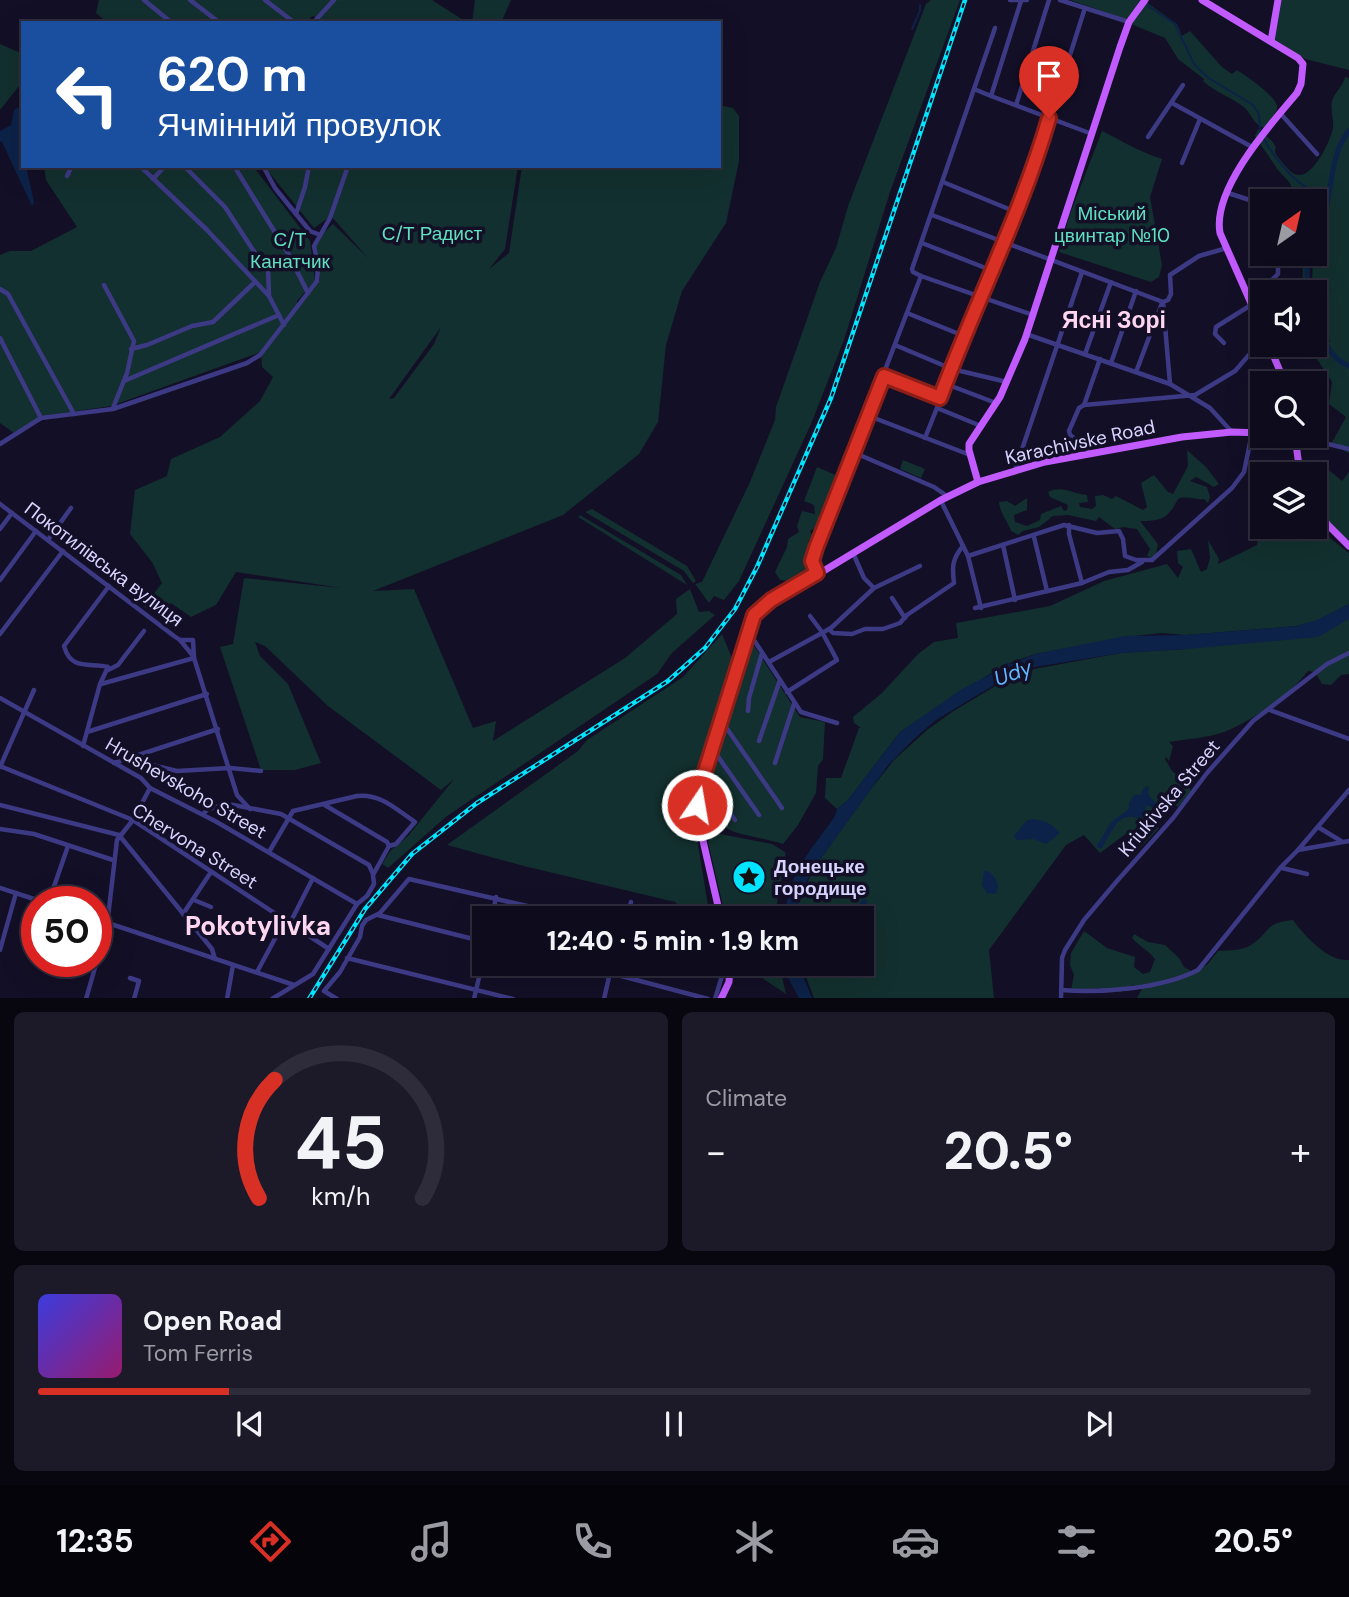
<!DOCTYPE html>
<meta charset="utf-8">
<style>
body{margin:0;font-family:"DM Sans",sans-serif;background:#1c1929;color:#f1f3f6;height:100vh;display:flex;flex-direction:column;font-size:26px;white-space:nowrap}
*{box-sizing:border-box;margin:0}
p{font-size:23px;color:#9b9ba3}
.icon{flex:none;width:38px;height:38px;fill:none;stroke:currentColor;stroke-width:2;stroke-linecap:round;stroke-linejoin:round}
.map{position:relative;height:998px;overflow:hidden}
.details{display:flex;flex-direction:column;gap:14px;padding:14px;background:#08060f;flex:1}
.details>*{flex:none}
.top-card{position:absolute;left:21px;top:21px;width:700px;height:147px;border-radius:0px;box-shadow:0 7px 28px #0002,0 0 0 2px #2e2b3b;background:#1a4fa0;color:#fff;overflow:hidden}
.needle{width:46px;rotate:34deg}
.tools{position:absolute;left:1250px;top:189px;display:grid;gap:14px}
.tools a{display:grid;place-items:center;width:77px;height:77px;border-radius:0px;background:#0e0b1c;box-shadow:0 7px 28px #0002,0 0 0 2px #2e2b3b;font-size:35px}
.speed{position:absolute;left:21px;top:886px;display:flex;gap:14px;font-size:35px;font-weight:700;text-align:center}
.speed>*{display:grid;place-content:center;width:91px;height:91px;border-radius:50%;background:#0e0b1c;box-shadow:0 7px 28px #0002,0 0 0 2px #2e2b3b;line-height:1}
.speed .limit{border:10px solid #d22;background:#fff;color:#111}
.pin{position:absolute;display:grid;place-items:center;width:60px;height:60px;color:#fff;margin:-72px -30px;border-radius:50% 50% 50% 0;rotate:-45deg;box-shadow:0 0 7px #0007}
.pin .icon{rotate:45deg}
.me{position:absolute;width:77px;margin:-38px;rotate:12deg;stroke-linejoin:round;filter:drop-shadow(0 0 5px #0008)}
.turn{display:flex;align-items:center;gap:24px;height:147px;padding:0 21px;font-size:32px}
.turn .icon{width:91px;height:91px;stroke-width:2.5}
.turn b{display:block;font-size:49px;line-height:60px}
.big{font-size:52px;font-weight:800;line-height:1.1}
.details .widget{flex:1;display:flex;flex-direction:column;justify-content:center;gap:10px;min-width:0;padding:0 24px;border-radius:10px;background:#1c1929}
.details .dial{align-items:center;gap:0}
.dial svg{height:182px;overflow:visible;fill:none;stroke:#2e2b3b;stroke-width:7;stroke-linecap:round;text-anchor:middle}
.dial text{fill:#f1f3f6;stroke:none}
.song{display:flex;align-items:center;gap:21px}
.cover{width:84px;height:84px;border-radius:10px;background:linear-gradient(135deg,hsl(240 70% 55%),hsl(320 70% 35%))}
.played{height:7px;border-radius:4px;background:linear-gradient(90deg,#d93025 15%,#2e2b3b 15%)}
.keys{display:flex;justify-content:space-around;direction:ltr}
.heat{display:flex;justify-content:space-between;align-items:center;font-size:38px;direction:ltr}
.details .tiles{flex:1;display:grid;gap:14px;grid-template-columns:1fr 1fr}
.widget:last-child{grid-column:span 2}
.trip{position:absolute;left:472px;top:906px;width:402px;height:70px;border-radius:0px;background:#0e0b1c;box-shadow:0 7px 28px #0002,0 0 0 2px #2e2b3b;font-weight:800;line-height:70px;text-align:center}
.tabs{display:flex;height:112px;justify-content:space-around;align-items:center;background:#06040b;color:#9b9ba3}
.tabs .icon{width:49px;height:49px}
.tabs .selected{color:#d93025}
.tabs b{font-size:32px;color:#f1f3f6}
.map>svg:first-child{display:block}
</style>
<div class="map">
<svg width="1349" height="999" viewBox="0 0 1349 999">
<rect width="100%" height="100%" fill="#130f26"/>
<!-- green -->
<g fill="#12302f" fill-rule="evenodd">
<polygon points="99,0 432,0 468,23 331,23 312,16 307,23 108,23 96,13"/>
<polygon points="475,0 511,0 501,23 472,23"/>
<polygon points="931,0 960,0 890,192 844,340 811,424 739,581 724,600 714,596 709,603 695,584 702,582 750,482 775,420 776,407 820,282 836,248 848,206 926,4"/>
<polygon points="1070,0 1140,0 1129,18 1123,18"/>
<polygon points="1281,0 1349,0 1349,70 1305,59 1274,39"/>
<path d="M1146,2L1177,24L1182,36L1190,31L1222,67L1232,74L1237,70C1246,76 1280,98 1277,109C1275,115 1267,123 1264,128C1254,125 1252,115 1245,108C1232,97 1216,93 1203,81L1204,79L1178,59L1165,38L1131,24Z"/>
<polygon points="0,44 23,54 23,81 0,110"/>
<path d="M1345,77L1349,78V131L1341,140L1323,215L1314,235V201L1296,199L1290,183L1278,170L1255,136L1258,129C1262,133 1271,139 1274,144C1278,150 1273,148 1276,154C1278,158 1287,168 1290,171C1309,189 1330,142 1333,128C1334,119 1330,109 1332,101C1335,91 1343,87 1345,77Z"/>
<path d="M719,105L733,108L739,116V161L726,223L682,291L666,345L658,422L639,454L563,515L373,591L414,589L473,728L496,721L493,741L625,658L677,614L676,599L690,589L699,612L709,611L715,615L672,653L657,674L447,816L388,868L382,864L391,850L408,836L454,779L441,790L328,706L265,646L255,642L260,656L288,684L321,763L295,770H261L220,647L233,644L244,578L342,588L236,572L216,605L191,617L171,603L155,614L144,607L162,583L152,562L130,534L135,490L167,476L171,459L220,437L260,401L273,377L262,367L261,352L111,406L42,416L14,433L0,423V255L10,251H31L77,227L46,180L44,166H253L310,241L315,281L297,301L298,304L288,318L320,280L314,241L333,224L368,258L331,216L314,228L264,166H518L505,249L489,269L509,253L522,166H719ZM441,327L434,344L394,398L389,399Z"/>
<path d="M1102,131C1122,141 1140,152 1162,159L1150,197L1162,265L1159,277L1151,282L1059,252L1070,214Z"/>
<path d="M1349,134V453L1331,444L1346,417L1329,404L1332,382L1308,345H1314V318L1325,345L1330,341C1311,305 1305,268 1323,232L1318,234C1321,227 1324,220 1326,213C1333,189 1332,154 1349,134Z"/>
<polygon points="1281,254 1307,254 1306,279 1308,292 1302,292 1303,265"/>
<path d="M1187,450L1206,467L1219,484L1214,487L1196,477L1190,481L1207,487L1210,497L1208,503C1201,497 1207,500 1198,499C1170,495 1183,499 1167,515C1160,521 1149,521 1140,521L1158,544L1156,555L1152,558L1147,556L1150,549L1137,529L1123,527L1115,529L1099,517L1096,521L1068,515L1053,516L1039,527L1023,531L1018,535L1011,531C1007,520 1000,513 999,502L1007,501L1015,506L1027,498V510L1014,515L1015,522L1027,526L1040,520L1041,514L1061,506L1064,511L1067,510L1068,505L1050,497L1048,492C1062,485 1072,494 1087,495L1088,502L1079,503L1080,507L1092,509L1096,506L1095,496L1103,495L1112,499L1116,496L1143,510L1147,507L1141,483L1154,475L1168,492L1173,494L1188,466Z"/>
<polygon points="903,460 925,469 921,478 900,469"/>
<path d="M1304,461H1318L1342,481L1349,472V541C1339,534 1318,509 1315,497C1313,490 1314,481 1314,474H1306Z"/>
<polygon points="817,467 838,476 828,497 829,503 831,505 820,512 817,527 810,531 812,536 808,542 811,546 805,555 811,569 789,581 780,580 775,572 787,547 788,539 799,532 797,526 802,511 815,514 814,505 804,501"/>
<polygon points="592,509 687,566 696,581 693,583 684,571 585,512"/>
<polygon points="580,515 681,575 687,585 578,517"/>
<polygon points="1262,517 1262,527 1314,527 1314,517 1325,534 1349,553 1349,604 1317,621 1296,626 1186,635 1162,633 1134,636 1035,654 1010,663 988,675 900,732 848,800 837,809 825,798 826,778 841,778 859,728 861,728 854,723 853,717 882,693 918,654 934,642 958,638 956,623 1050,606 1104,581 1167,564 1178,578 1183,567 1178,563 1177,551 1191,549 1201,572 1207,569 1210,558 1208,540 1219,559 1218,564 1257,545"/>
<path d="M1349,619V674L1341,675L1331,685L1322,684L1315,672L1308,671C1291,694 1252,721 1224,732C1207,738 1186,739 1169,742L1173,746L1169,761L1166,757L1165,759L1172,771L1188,783L1191,791L1178,807L1167,800L1163,799L1147,814L1159,828L1141,847L1127,833L1100,853L1084,835L1066,845L989,950L994,998H814L801,964H863V919H796L800,898L814,868L867,794L894,760L927,730L952,712L1007,679L1034,669L1121,653L1187,649Z"/>
<polygon points="722,634 734,663 690,796 710,918 693,919 675,902 524,866 447,845 578,751 587,740 683,677"/>
<path d="M751,641L800,717L825,722L823,759L818,766L816,793L798,825L783,844C734,829 708,840 708,778Z"/>
<polygon points="720,834 772,844 785,852 786,862 778,891 776,919 726,919 708,842 711,836"/>
<path d="M1293,920C1305,936 1328,962 1349,960V998H1137L1143,987L1133,985L1120,992L1098,988L1079,991L1071,990L1074,975L1070,965L1071,953L1084,931L1107,948L1135,957L1134,967L1143,974L1150,972L1155,959C1149,951 1139,946 1132,938L1134,934L1148,942L1165,945L1179,958L1184,967L1193,972L1207,965L1218,951C1229,950 1242,951 1251,945C1271,932 1263,923 1293,920Z"/>
<polygon points="741,964 779,964 786,994"/>
</g>
<!-- water -->
<g fill="#0c2248">
<polygon points="17,108 23,108 19,142 23,166 26,166 34,202 32,206 2,142 0,141 0,131 11,125 14,110"/>
<path d="M1349,604V619L1318,637L1187,649L1121,653L1035,667L1016,672L936,720L915,738L889,764L814,868L804,886L794,919H784C790,869 808,855 835,816L837,809L848,800L900,732L962,689L993,673L1008,662L1011,664L1035,654L1125,636L1186,635L1296,626L1317,620Z"/>
<path d="M1149,786L1148,794L1157,805L1154,808L1146,805L1144,817C1137,819 1134,816 1127,817C1115,819 1108,839 1102,848H1098L1097,845C1104,837 1106,826 1115,819C1120,815 1124,814 1129,808V803L1134,795H1140L1144,788Z"/>
<path d="M1031,819C1045,820 1051,823 1060,833L1046,844L1033,839L1017,840L1014,836L1026,821Z"/>
<path d="M984,871H988C996,878 1001,884 996,894L987,893L982,885Z"/>
<path d="M864,899L867,901C868,911 864,927 863,938V919H851L861,901Z"/>
<polygon points="788,964 798,964 812,998 799,998 787,976"/>
</g>
<g fill="none" stroke-linecap="round" stroke-linejoin="round">
<!-- stream -->
<g stroke="#0c2248" stroke-width="2">
<polyline points="1147,5 1175,24 1194,64 1207,77 1253,105 1259,114 1260,132"/>
<polyline points="912,29 920,11 920,5"/>
<path d="M1263,138C1280,166 1297,187 1328,199"/>
</g>
<!-- river -->
<g stroke="#0c2248" stroke-width="5">
<path d="M1314,240C1318,231 1323,222 1325,213C1332,188 1331,152 1349,131"/>
<polyline points="1309,254 1307,274 1310,292"/>
<path d="M1314,316C1321,334 1329,359 1349,366"/>
</g>
<!-- minor -->
<g stroke="#3d3a85" stroke-width="4.5">
<polyline points="144,0 172,23"/>
<polyline points="190,0 220,23"/>
<polyline points="265,0 295,23"/>
<polyline points="1010,0 1027,0"/>
<polyline points="1060,0 1129,22"/>
<polyline points="313,23 334,0"/>
<polyline points="974,89 995,28"/>
<polyline points="991,96 1092,134"/>
<polyline points="1172,103 1252,147"/>
<polyline points="1016,105 1049,0"/>
<polyline points="1280,113 1317,154"/>
<polyline points="1148,137 1183,85"/>
<polyline points="1182,163 1200,119"/>
<polyline points="140,166 206,229 269,296 284,325"/>
<polyline points="184,166 225,207 255,253 265,260 268,268 269,295"/>
<polyline points="234,166 289,255 308,293"/>
<polyline points="263,166 275,188 296,214"/>
<polyline points="309,166 305,187 296,214 310,231 320,235"/>
<polyline points="67,176 72,166"/>
<polyline points="153,179 165,166"/>
<polyline points="943,182 1016,212"/>
<polyline points="1228,193 1262,204"/>
<polyline points="1261,194 1263,201"/>
<polyline points="932,215 1163,302 1168,300 1171,294 1170,275 1199,256 1227,248"/>
<polyline points="922,243 993,271"/>
<polyline points="921,276 1033,315"/>
<polyline points="104,285 134,341 127,373 113,408"/>
<polyline points="0,289 8,294 74,414"/>
<polyline points="1251,301 1278,274 1278,263"/>
<polyline points="1163,302 1170,384"/>
<polyline points="907,313 964,336"/>
<polyline points="1026,334 1170,384 1210,408 1232,432"/>
<polyline points="0,338 41,418"/>
<polyline points="1224,343 1215,334 1216,327 1251,305"/>
<polyline points="895,345 952,369 1007,382"/>
<polyline points="131,349 147,345 192,326 213,322 255,282"/>
<polyline points="1085,354 1111,282"/>
<polyline points="1111,363 1136,291"/>
<polyline points="1136,372 1162,303"/>
<polyline points="884,376 940,398"/>
<polyline points="124,381 279,315"/>
<polyline points="946,384 996,403"/>
<polyline points="1084,405 1195,395 1235,371 1262,340"/>
<polyline points="937,408 981,426"/>
<polyline points="869,416 970,455"/>
<polyline points="1295,436 1349,449"/>
<polyline points="925,438 1039,152 1085,8"/>
<polyline points="0,444 41,418 113,409 247,363 260,355 317,281 318,266 314,246 330,218 348,166"/>
<polyline points="855,453 934,487 947,496"/>
<polyline points="1088,454 1086,446 1070,435 1069,431 1079,408 1084,405 1100,359"/>
<polyline points="1015,470 1082,272"/>
<polyline points="941,501 968,556 981,608"/>
<polyline points="0,504 174,636 180,640 193,640 194,658 237,795 250,809"/>
<polyline points="1069,525 1069,534 1082,583"/>
<polyline points="0,529 12,513"/>
<polyline points="1034,537 1047,591"/>
<polyline points="48,540 71,508"/>
<polyline points="1003,545 1015,600"/>
<polyline points="853,553 864,578 874,588"/>
<polyline points="968,556 1064,525 1097,533 1119,531 1123,539 1125,556 1136,560 1152,560 1232,488 1244,472 1252,433"/>
<polyline points="817,573 812,561 921,276 913,272 912,269 974,89 991,96 1021,1"/>
<polyline points="0,580 36,531"/>
<polyline points="892,598 905,618"/>
<polyline points="975,608 1082,583 1109,572 1128,570 1142,562"/>
<path d="M829,629L833,633L852,634L865,629H883L900,623L907,615L954,583C952,567 952,559 963,546"/>
<polyline points="748,631 801,712 837,723"/>
<polyline points="0,634 63,551"/>
<polyline points="180,640 194,657"/>
<polyline points="769,662 831,628 874,588 920,566"/>
<polyline points="108,670 118,665 144,631"/>
<polyline points="101,684 194,658"/>
<polyline points="787,692 837,660 822,632 810,616"/>
<polyline points="0,698 141,778 150,788 215,821 357,904"/>
<polyline points="1270,710 1349,739"/>
<polyline points="748,711 749,698 762,653"/>
<polyline points="721,720 782,808"/>
<polyline points="87,732 207,694"/>
<polyline points="759,741 780,680"/>
<path d="M83,746L100,684L108,667C91,662 71,672 64,646L109,586"/>
<polyline points="712,748 759,815"/>
<polyline points="127,759 177,771 230,768 261,771"/>
<polyline points="114,763 218,729"/>
<polyline points="775,763 794,704"/>
<polyline points="0,766 133,820 329,949"/>
<polyline points="0,767 34,690"/>
<polyline points="704,775 735,820"/>
<polyline points="1349,790 1298,850 1349,841"/>
<polyline points="323,804 387,842 389,846"/>
<polyline points="0,805 119,835 212,949 215,959"/>
<polyline points="203,814 208,809 228,804 281,814 369,865 373,874"/>
<polyline points="1318,827 1341,841"/>
<polyline points="0,829 34,834 113,860"/>
<path d="M269,852L293,811L357,796C380,793 397,810 415,822L396,844L389,846L373,875L374,884L367,896L357,904L313,974L272,999"/>
<polyline points="1282,868 1307,874"/>
<polyline points="0,888 40,901"/>
<polyline points="194,900 211,907"/>
<polyline points="49,901 68,846"/>
<polyline points="183,914 211,872"/>
<polyline points="378,915 485,942"/>
<polyline points="96,919 294,985"/>
<polyline points="492,919 496,897"/>
<polyline points="627,919 631,902"/>
<polyline points="290,923 313,878"/>
<polyline points="0,950 16,893"/>
<polyline points="347,958 513,999"/>
<polyline points="576,964 708,999"/>
<polyline points="257,972 285,920"/>
<polyline points="130,978 139,981 134,999"/>
<path d="M1061,990C1102,993 1161,989 1198,970L1281,867L1298,850"/>
<polyline points="86,999 107,926 117,840 133,820 150,788"/>
<polyline points="227,999 233,965"/>
<polyline points="337,999 324,991 340,972 360,937 362,926 366,920 380,913 409,879 584,919"/>
<polyline points="474,999 485,952"/>
<polyline points="604,999 612,964"/>
<polyline points="715,999 722,976 721,964"/>
<polyline points="1061,999 1062,958 1065,950 1084,920 1117,881 1173,818 1207,773 1253,721 1327,664 1349,653"/>
</g>
<!-- major -->
<g stroke="#c25bff" stroke-width="7">
<path d="M1202,0L1298,58L1303,64L1301,84L1297,93C1270,125 1212,189 1220,233L1262,328"/>
<polyline points="1271,41 1278,0"/>
<polyline points="1269,345 1285,383"/>
<polyline points="1295,436 1300,474"/>
<polyline points="978,482 969,450 969,444 1000,397 1025,339 1120,47 1129,22 1145,0"/>
<polyline points="1314,505 1328,525 1349,546"/>
<polyline points="721,919 698,819 698,794 750,624 759,610 941,500 978,482 1045,462 1182,437 1232,432 1262,433"/>
<polyline points="721,999 729,982 730,964"/>
</g>
<defs>
<polyline id="rail" points="309,999 365,909 412,854 477,803 668,681 705,648 735,609 757,567 831,398 965,0"/>
</defs>
<!-- rail casing -->
<use href="#rail" stroke="#00e5ff" stroke-width="4.5"/>
<!-- rail -->
<use href="#rail" stroke="#130f26" stroke-width="2" stroke-dasharray="5" stroke-linecap="butt"/>
</g>
<g fill="none" stroke-linecap="round" stroke-linejoin="round">
<defs>
<path id="route" d="M697,805L701,784L754,615L771,600L817,573L812,561L816,548L884,376L940,398C975,304 1021,214 1049,118"/>
</defs>
<!-- route casing -->
<use href="#route" stroke="#8d1f18" stroke-width="18"/>
<!-- route -->
<use href="#route" stroke="#d93025" stroke-width="12"/>
</g>
<!-- icons -->
<defs>
<symbol id="sight-disc" viewBox="-11 -11 22 22"><circle r="9.5" fill="#00e5ff" stroke="#130f26"/><path d="M0-6L1.8-2.2L6-1.7L2.9 1.2L3.7 5.4L0 3.3L-3.7 5.4L-2.9 1.2L-6-1.7L-1.8-2.2Z" fill="#111"/></symbol>
</defs>
<g fill-rule="evenodd">
<use href="#sight-disc" x="730" y="858" width="38" height="38"/>
</g>
<g text-anchor="middle" dominant-baseline="central" stroke-width="7" stroke-linejoin="round" paint-order="stroke">
<!-- park labels -->
<g font-size="19" fill="#5fe0c0" stroke="#130f26">
<text x="1112" y="213">Міський<tspan x="1112" dy="22">цвинтар №10</tspan></text>
<text x="432" y="233">С/Т Радист</text>
<text x="290" y="239">С/Т<tspan x="290" dy="22">Канатчик</tspan></text>
</g>
<!-- street labels -->
<g font-size="19" fill="#d9d4ff" stroke="#130f26">
<text transform="translate(1080 442) rotate(-12)">Karachivske Road</text>
<text transform="translate(104 564) rotate(37)">Покотилівська вулиця</text>
<text transform="translate(186 788) rotate(30)">Hrushevskoho Street</text>
<text transform="translate(1169 798) rotate(-50)">Kriukivska Street</text>
<text transform="translate(195 846) rotate(32)">Chervona Street</text>
</g>
<!-- poi labels -->
<g font-size="19" font-weight="bold" fill="#d9d4ff" stroke="#130f26" text-anchor="start">
<text x="774" y="866">Донецьке<tspan x="774" dy="22">городище</tspan></text>
</g>
<!-- water labels -->
<g font-size="21" font-style="italic" fill="#62b6ff" stroke="#130f26">
<text transform="translate(1013 673) rotate(-20)">Udy</text>
</g>
<!-- quarter labels -->
<g font-size="23" font-weight="bold" fill="#ffd6f0" stroke="#130f26">
<text x="1114" y="320">Ясні Зорі</text>
</g>
<!-- district labels -->
<g font-size="26" font-weight="bold" fill="#ffd6f0" stroke="#130f26">
<text x="258" y="926">Pokotylivka</text>
</g>
</g>
</svg>
<div class="tools">
<a><svg class="needle" viewBox="-14 -14 28 28"><path d="M0-13l5 13h-10z" fill="#e53935"/><path d="M0 13l5-13h-10z" fill="#9b9ba3"/></svg></a>
<a><svg class="icon" aria-label="sound" viewBox="0 0 24 24"><path d="M4 9h4l5-4v14l-5-4H4zM17 9q2 3 0 6"/></svg></a>
<a><svg class="icon" aria-label="search" viewBox="0 0 24 24"><circle cx="10" cy="10" r="6"/><path d="M15 15l6 6"/></svg></a>
<a><svg class="icon" aria-label="layers" viewBox="0 0 24 24"><path d="M12 4l9 5-9 5-9-5zM3 14l9 5 9-5"/></svg></a>
</div>
<div class="speed"><div class="limit">50</div></div>
<div class="pin" style="left:1049px;top:118px;background:#d93025"><svg class="icon" aria-label="arrive" viewBox="0 0 24 24"><path d="M6 21V4h12l-3 4 3 4H6"/></svg></div>
<svg class="me" style="left:697px;top:805px" viewBox="-20 -20 40 40"><circle r="17" fill="#d93025" stroke="#fff" stroke-width="3"/><path d="M0-11L8 9 0 5-8 9z" fill="#fff"/></svg>
<div class="trip">12:40 · 5 min · 1.9 km</div>
<div class="top-card">
<div class="turn"><svg class="icon" aria-label="left" viewBox="0 0 24 24"><path d="M17 20v-9H6M10 6l-5 5 5 5"/></svg><div><b>620 m</b>Ячмінний провулок</div></div>
</div>
</div>
<section class="details">
<div class="tiles">
<div class="widget dial"><svg viewBox="0 0 100 80">
<path d="M14 69A42 42 0 1 1 86 69"/>
<path d="M14 69A42 42 0 0 1 21 17" stroke="#d93025"/>
<text x="50" y="56" font-size="32" font-weight="700">45</text>
<text x="50" y="72" font-size="11">km/h</text>
</svg></div>
<div class="widget"><p>Climate</p>
<div class="heat"><a>−</a><b class="big">20.5°</b><a>+</a></div>
</div>
<div class="widget">
<div class="song"><i class="cover"></i><div><b>Open Road</b><p>Tom Ferris</p></div></div>
<div class="played"></div>
<div class="keys"><svg class="icon" aria-label="previous" viewBox="0 0 24 24"><path d="M18 5L8 12l10 7zM5 5v14"/></svg><svg class="icon" aria-label="pause" viewBox="0 0 24 24"><path d="M8 5v14M16 5v14"/></svg><svg class="icon" aria-label="next" viewBox="0 0 24 24"><path d="M6 5l10 7-10 7zM19 5v14"/></svg></div>
</div>
</div>
</section>
<nav class="tabs">
<b>12:35</b>
<svg class="icon selected" aria-label="directions" viewBox="0 0 24 24"><path d="M12 3l9 9-9 9-9-9zM9 14v-3h6M13 9l2 2-2 2"/></svg>
<svg class="icon" aria-label="music" viewBox="0 0 24 24"><path d="M9 18V5l10-2v13"/><circle cx="6" cy="18" r="3"/><circle cx="16" cy="16" r="3"/></svg>
<svg class="icon" aria-label="phone" viewBox="0 0 24 24"><path d="M5 4h4l2 5-3 2q2 4 5 5l2-3 5 2v4C11 20 4 13 5 4z"/></svg>
<svg class="icon" aria-label="climate" viewBox="0 0 24 24"><path d="M12 3v18M4 7l16 10M4 17L20 7"/></svg>
<svg class="icon" aria-label="car" viewBox="0 0 24 24"><path d="M5 17H2v-5l4-1 3-4h7l3 4 3 1v5h-3M9 17h6M6 11h13"/><circle cx="7" cy="17" r="2"/><circle cx="17" cy="17" r="2"/></svg>
<svg class="icon" aria-label="filters" viewBox="0 0 24 24"><path d="M4 7h16M4 17h16"/><circle cx="9" cy="7" r="2"/><circle cx="15" cy="17" r="2"/></svg>
<b>20.5°</b>
</nav>
